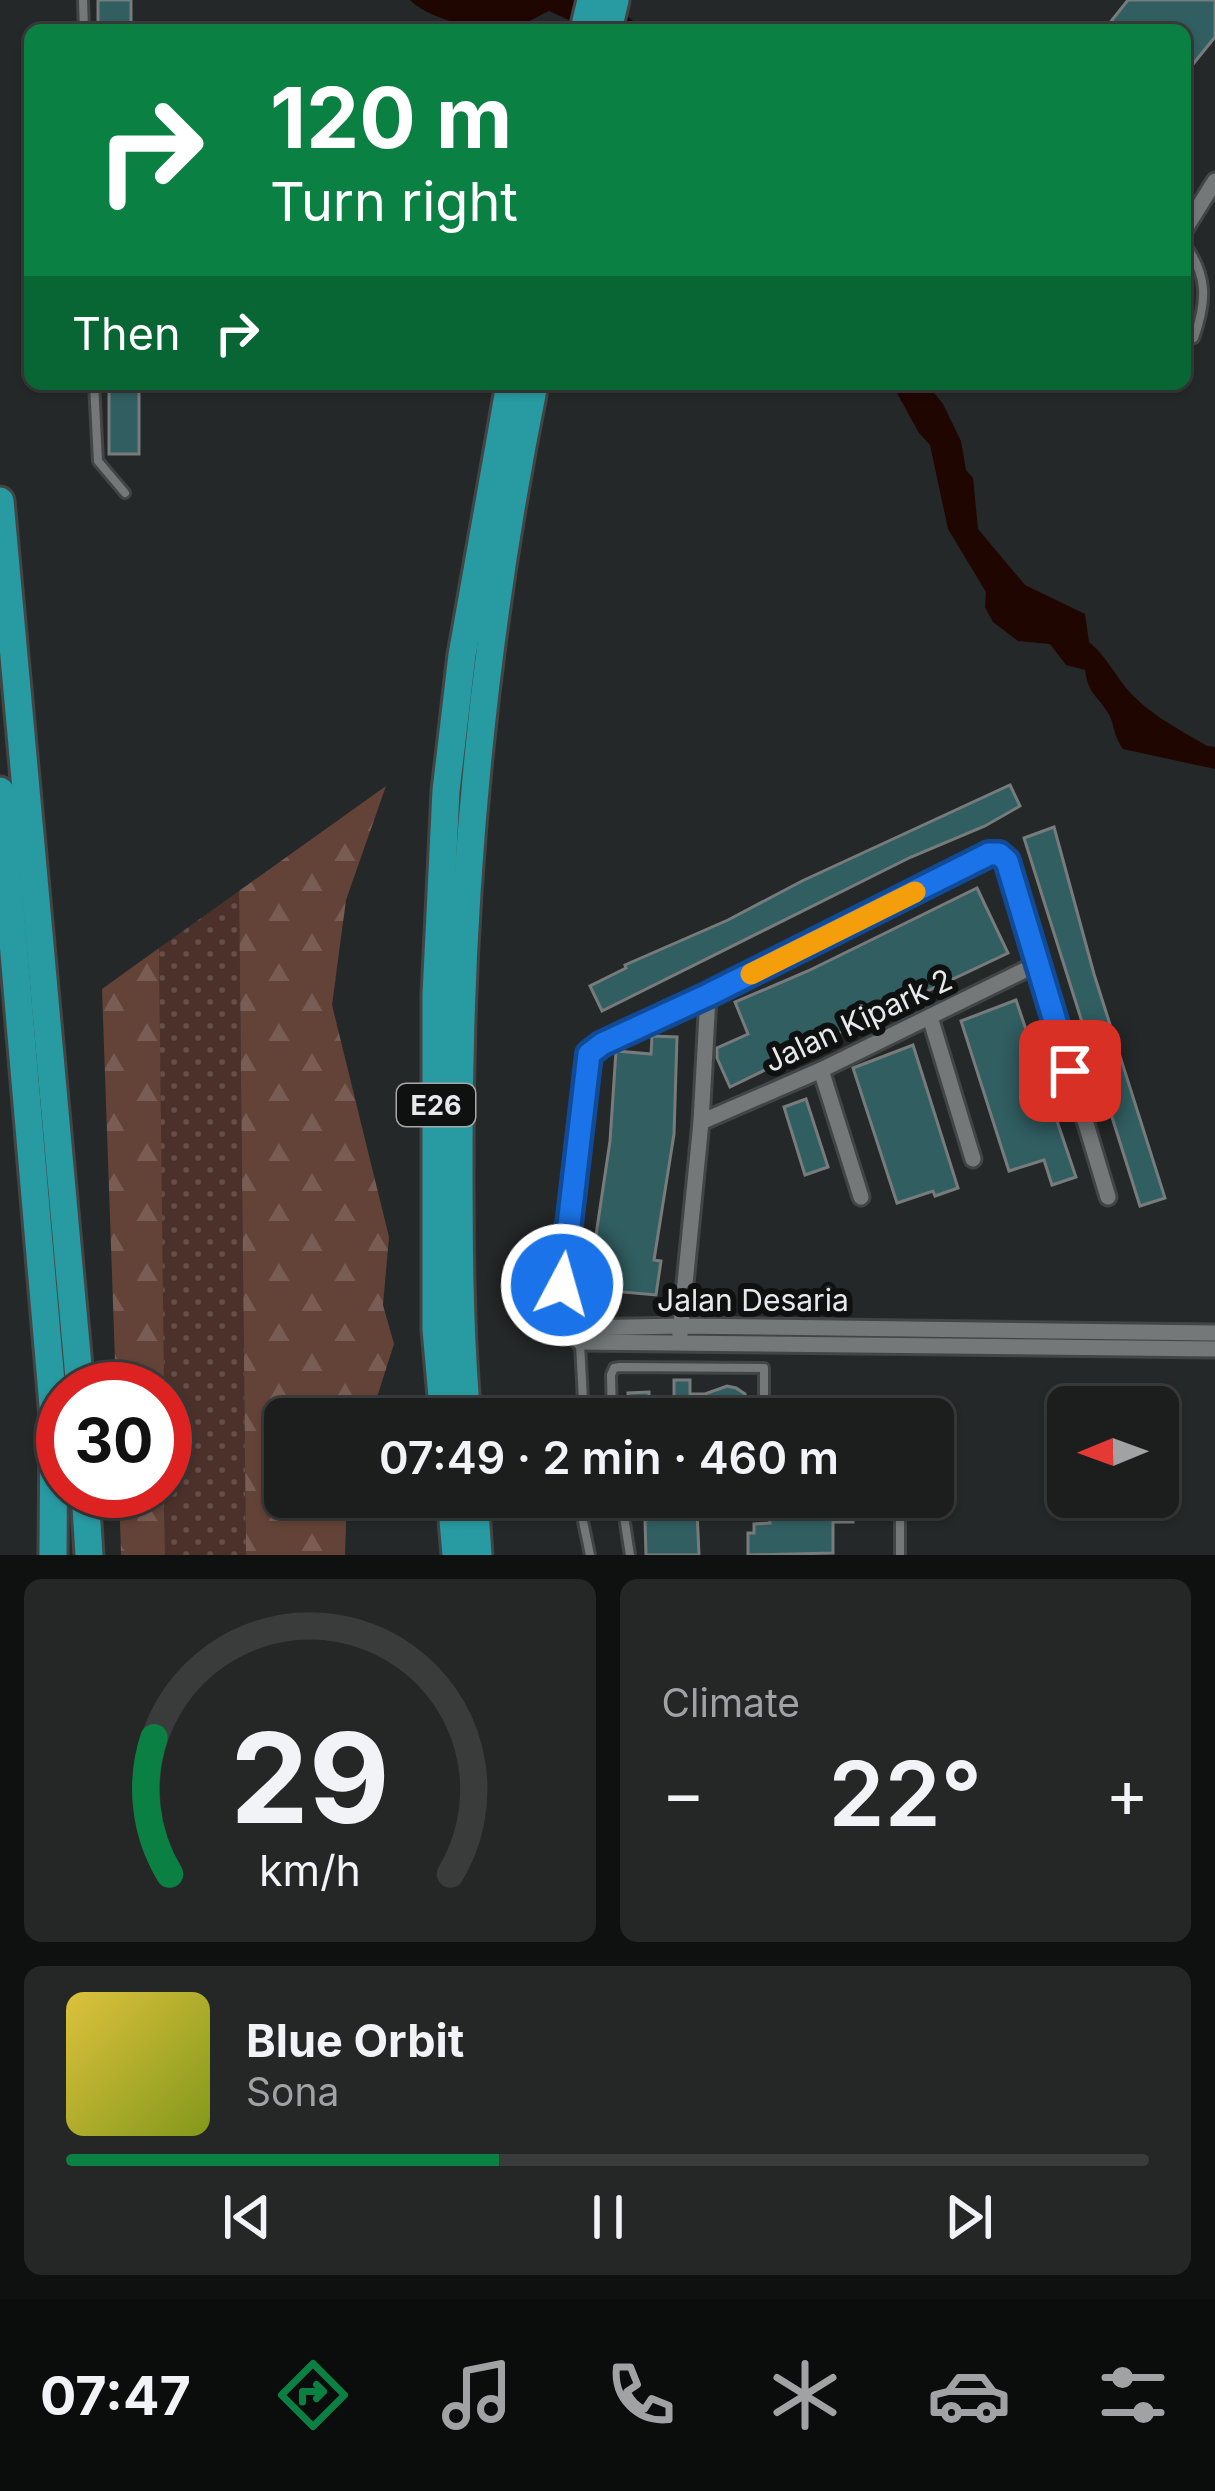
<!DOCTYPE html>
<meta charset="utf-8">
<style>
body{margin:0;font-family:Inter,sans-serif;background:#252727;color:#f1f3f6;height:100vh;display:flex;flex-direction:column;font-size:45px;white-space:nowrap}
*{box-sizing:border-box;margin:0}
p{font-size:39px;color:#a0a2a4}
.icon{flex:none;width:66px;height:66px;fill:none;stroke:currentColor;stroke-width:2;stroke-linecap:round;stroke-linejoin:round}
.map{position:relative;height:1555px;overflow:hidden}
.panel{display:flex;flex-direction:column;gap:24px;padding:24px;background:#0f1010;flex:1}
.panel>*{flex:none}
.banner{position:absolute;left:24px;top:24px;width:1167px;height:366px;border-radius:18px;box-shadow:0 3px 9px #0004,0 0 0 3px #3a3c3c;background:#0b8043;color:#fff;overflow:hidden}
.needle{width:78px;rotate:269deg}
.controls{position:absolute;left:1047px;top:1386px;display:grid;gap:24px}
.controls a{display:grid;place-items:center;width:132px;height:132px;border-radius:18px;background:#1c1e1e;box-shadow:0 3px 9px #0004,0 0 0 3px #3a3c3c;font-size:60px}
.speed{position:absolute;left:36px;top:1362px;display:flex;gap:24px;font-size:60px;font-weight:700;text-align:center}
.speed>*{display:grid;place-content:center;width:156px;height:156px;border-radius:50%;background:#1c1e1e;box-shadow:0 3px 9px #0004,0 0 0 3px #3a3c3c;line-height:1}
.speed .limit{border:18px solid #d22;background:#fff;color:#111}
.pin{position:absolute;display:grid;place-items:center;width:102px;height:102px;color:#fff;margin:-51px;border-radius:24px;box-shadow:0 6px 18px #0006}
.me{position:absolute;width:132px;margin:-66px;rotate:6deg;stroke-linejoin:round;filter:drop-shadow(0 0 9px #0008)}
.turn{display:flex;align-items:center;gap:42px;height:252px;padding:0 48px;font-size:54px}
.turn .icon{width:156px;height:156px;stroke-width:2.5}
.turn b{display:block;font-size:84px;line-height:102px}
.then{display:flex;align-items:center;height:114px;padding:0 48px;background:#0003;gap:24px;font-size:45px}
.big{font-size:90px;font-weight:600;line-height:1.1}
.panel .widget{flex:1;display:flex;flex-direction:column;justify-content:center;gap:18px;min-width:0;padding:0 42px;border-radius:18px;background:#252727}
.panel .dial{align-items:center;gap:0}
.dial svg{height:312px;overflow:visible;fill:none;stroke:#3a3c3c;stroke-width:7;stroke-linecap:round;text-anchor:middle}
.dial text{fill:#f1f3f6;stroke:none}
.song{display:flex;align-items:center;gap:36px}
.cover{width:144px;height:144px;border-radius:18px;background:linear-gradient(135deg,hsl(50 70% 55%),hsl(70 70% 35%))}
.played{height:12px;border-radius:6px;background:linear-gradient(90deg,#0b8043 40%,#3a3c3c 40%)}
.keys{display:flex;justify-content:space-around;direction:ltr}
.heat{display:flex;justify-content:space-between;align-items:center;font-size:66px;direction:ltr}
.panel .tiles{flex:1;display:grid;gap:24px;grid-template-columns:1fr 1fr}
.widget:last-child{grid-column:span 2}
.trip{position:absolute;left:264px;top:1398px;width:690px;height:120px;border-radius:18px;background:#1c1e1e;box-shadow:0 3px 9px #0004,0 0 0 3px #3a3c3c;font-weight:600;line-height:120px;text-align:center}
.tabs{display:flex;height:192px;justify-content:space-around;align-items:center;background:#0b0c0c;color:#a0a2a4}
.tabs .icon{width:84px;height:84px}
.tabs .on{color:#0b8043}
.tabs b{font-size:54px;color:#f1f3f6}
.map>svg:first-child{display:block}
</style>
<div class="map">
<svg width="1215" height="1555" viewBox="0 0 1215 1555">
<defs>
<pattern id="green-dots" width="8" height="8" patternUnits="userSpaceOnUse" patternTransform="scale(3)"><rect width="8" height="8" fill="#4b3129"/><path d="M2 2h.1M6 6h.1" fill="none" stroke="#654f48" stroke-width="1.8" stroke-linecap="round"/></pattern>
<pattern id="forest-firs" width="22" height="20" patternUnits="userSpaceOnUse" patternTransform="scale(3)"><rect width="22" height="20" fill="#634237"/><path d="M5 1l3.5 6h-7zM16 11l3.5 6h-7z" fill="#795d54"/></pattern>
</defs>
<rect width="100%" height="100%" fill="#252828"/>
<!-- green -->
<polygon fill="url(#green-dots)" points="239,891 246,1555 165,1555 159,948"/>
<!-- forest -->
<g fill="url(#forest-firs)">
<polygon points="386,786 346,900 332,1005 389,1237 383,1305 394,1344 370,1419 285,1419 285,1497 347,1497 345,1555 246,1555 239,891"/>
<polygon points="159,948 164,1389 116,1389 102,989"/>
<polygon points="119,1491 164,1491 165,1555 121,1555"/>
</g>
<!-- water -->
<g fill="#200601">
<path d="M410,0H583L627,16L644,30H591L549,11C540,15 531,21 522,24C492,35 432,22 410,0Z"/>
<path d="M892,384H927L943,404L961,441L966,470L973,478L978,529L1025,585L1085,614L1089,642C1106,656 1113,672 1126,688C1148,714 1179,729 1207,746L1215,747V769L1123,749C1112,733 1115,724 1108,713C1096,693 1089,696 1085,670L1066,665L1050,644L1018,641L993,622L985,607L986,592L948,529L930,445L919,433Z"/>
</g>
<!-- building -->
<g fill="#315e61" stroke="#777b7b" stroke-width="3">
<rect x="98" y="0" width="33" height="30"/>
<polygon points="1128,0 1215,0 1215,37 1185,74 1185,30 1104,30"/>
<rect x="109" y="384" width="30" height="70"/>
<polygon points="1010,785 1020,806 985,826 911,857 602,1011 590,986 626,968 625,965 728,920 802,881"/>
<polygon points="1054,827 1094,974 1165,1198 1140,1206 1024,838"/>
<polygon points="977,888 1008,953 828,1038 830,1042 802,1052 730,1087 717,1058 717,1048 748,1034 735,1002 808,971"/>
<polygon points="1016,1000 1076,1177 1052,1185 1044,1160 1009,1171 961,1021"/>
<polygon points="652,1036 677,1037 674,1134 654,1260 661,1261 656,1295 588,1289 610,1141 616,1051 651,1054"/>
<polygon points="913,1045 958,1188 935,1196 933,1191 897,1203 853,1068"/>
<polygon points="806,1099 828,1167 805,1175 784,1107"/>
<polygon points="674,1380 690,1380 690,1394 705,1394 727,1386 736,1388 745,1394 752,1419 630,1419 628,1393 649,1392 649,1397 674,1397"/>
<polygon points="852,1499 853,1522 833,1522 833,1553 748,1555 748,1533 754,1533 754,1524 770,1523 769,1500"/>
<polygon points="666,1510 697,1510 699,1555 646,1555 645,1520 666,1518"/>
</g>
<g fill="none" stroke-linecap="round" stroke-linejoin="round">
<defs>
<g id="service">
<polyline points="83,0 84,30"/>
<path d="M1185,244C1208,276 1207,301 1194,338"/>
<polyline points="94,384 98,461 125,493"/>
<polyline points="580,1344 584,1419"/>
<polyline points="612,1419 611,1375 614,1368 620,1367 764,1368 764,1419"/>
<polyline points="578,1497 590,1555"/>
<polyline points="621,1497 630,1555"/>
<polyline points="900,1497 900,1555"/>
</g>
<g id="minor">
<polyline points="1185,229 1215,181"/>
<polyline points="930,1017 973,1159"/>
<polyline points="821,1070 861,1197"/>
<polyline points="701,1122 821,1070 1037,964"/>
<polyline points="563,1285 589,1054 601,1044 708,996 989,854 999,854 1007,861 1108,1197"/>
<polyline points="1215,1333 680,1326 580,1328 580,1342 1215,1349"/>
<polyline points="680,1334 701,1122 708,996"/>
</g>
<g id="motorway">
<polyline points="584,30 591,0"/>
<polyline points="608,30 615,0"/>
<polyline points="0,501 80,1389"/>
<polyline points="0,791 54,1417 53,1555"/>
<polyline points="444,1419 436,1329 436,995 446,791 462,655 510,384"/>
<path d="M467,1419C459,1328 459,1237 459,1146C459,889 483,636 534,384"/>
<polyline points="85,1491 89,1555"/>
<polyline points="451,1497 456,1555"/>
<polyline points="474,1497 478,1555"/>
</g>
</defs>
<!-- service casing -->
<use href="#service" stroke="#424545" stroke-width="14"/>
<!-- minor casing -->
<use href="#minor" stroke="#424545" stroke-width="21"/>
<!-- motorway casing -->
<use href="#motorway" stroke="#424545" stroke-width="33"/>
<!-- service -->
<use href="#service" stroke="#747878" stroke-width="8"/>
<!-- minor -->
<use href="#minor" stroke="#747878" stroke-width="15"/>
<!-- motorway -->
<use href="#motorway" stroke="#289aa2" stroke-width="27"/>
</g>
<g fill="none" stroke-linecap="round" stroke-linejoin="round">
<defs>
<polyline id="route" points="562,1285 589,1054 602,1044 708,995 989,854 999,854 1007,861 1070,1071"/>
</defs>
<!-- route casing -->
<use href="#route" stroke="#114b97" stroke-width="30"/>
<!-- route -->
<use href="#route" stroke="#1a73e8" stroke-width="21"/>
<!-- slow -->
<polyline stroke="#f59e0b" stroke-width="21" points="751,974 915,892"/>
</g>
<g text-anchor="middle" dominant-baseline="central" stroke-width="12" stroke-linejoin="round" paint-order="stroke">
<!-- shield labels -->
<rect fill="#0f1010" stroke="#a6a8a9" stroke-width="3" x="397" y="1084" width="78" height="42" rx="9"/>
<g font-size="27" font-weight="bold" fill="#e7e9ea">
<text x="436" y="1105">E26</text>
</g>
<!-- street labels -->
<g font-size="30" fill="#e7e9ea" stroke="#0f1010">
<text transform="translate(858 1020) rotate(-25)">Jalan Kipark 2</text>
<text x="753" y="1300">Jalan Desaria</text>
</g>
</g>
</svg>
<div class="controls">
<a><svg class="needle" viewBox="-14 -14 28 28"><path d="M0-13l5 13h-10z" fill="#e53935"/><path d="M0 13l5-13h-10z" fill="#a0a2a4"/></svg></a>
</div>
<div class="speed"><div class="limit">30</div></div>
<div class="pin" style="left:1070px;top:1071px;background:#d93025"><svg class="icon" aria-label="arrive" viewBox="0 0 24 24"><path d="M6 21V4h12l-3 4 3 4H6"/></svg></div>
<svg class="me" style="left:562px;top:1285px" viewBox="-20 -20 40 40"><circle r="17" fill="#1a73e8" stroke="#fff" stroke-width="3"/><path d="M0-11L8 9 0 5-8 9z" fill="#fff"/></svg>
<div class="trip">07:49 · 2 min · 460 m</div>
<div class="banner">
<div class="turn"><svg class="icon" aria-label="right" viewBox="0 0 24 24"><path d="M7 20v-9h11M14 6l5 5-5 5"/></svg><div><b>120 m</b>Turn right</div></div>
<div class="then">Then<svg class="icon" aria-label="right" viewBox="0 0 24 24"><path d="M7 20v-9h11M14 6l5 5-5 5"/></svg></div>
</div>
</div>
<section class="panel">
<div class="tiles">
<div class="widget dial"><svg viewBox="0 0 100 80">
<path d="M14 69A42 42 0 1 1 86 69"/>
<path d="M14 69A42 42 0 0 1 10 34" stroke="#0b8043"/>
<text x="50" y="56" font-size="32" font-weight="700">29</text>
<text x="50" y="72" font-size="11">km/h</text>
</svg></div>
<div class="widget"><p>Climate</p>
<div class="heat"><a>−</a><b class="big">22°</b><a>+</a></div>
</div>
<div class="widget">
<div class="song"><i class="cover"></i><div><b>Blue Orbit</b><p>Sona</p></div></div>
<div class="played"></div>
<div class="keys"><svg class="icon" aria-label="previous" viewBox="0 0 24 24"><path d="M18 5L8 12l10 7zM5 5v14"/></svg><svg class="icon" aria-label="pause" viewBox="0 0 24 24"><path d="M8 5v14M16 5v14"/></svg><svg class="icon" aria-label="next" viewBox="0 0 24 24"><path d="M6 5l10 7-10 7zM19 5v14"/></svg></div>
</div>
</div>
</section>
<nav class="tabs">
<b>07:47</b>
<svg class="icon on" aria-label="directions" viewBox="0 0 24 24"><path d="M12 3l9 9-9 9-9-9zM9 14v-3h6M13 9l2 2-2 2"/></svg>
<svg class="icon" aria-label="music" viewBox="0 0 24 24"><path d="M9 18V5l10-2v13"/><circle cx="6" cy="18" r="3"/><circle cx="16" cy="16" r="3"/></svg>
<svg class="icon" aria-label="phone" viewBox="0 0 24 24"><path d="M5 4h4l2 5-3 2q2 4 5 5l2-3 5 2v4C11 20 4 13 5 4z"/></svg>
<svg class="icon" aria-label="climate" viewBox="0 0 24 24"><path d="M12 3v18M4 7l16 10M4 17L20 7"/></svg>
<svg class="icon" aria-label="car" viewBox="0 0 24 24"><path d="M5 17H2v-5l4-1 3-4h7l3 4 3 1v5h-3M9 17h6M6 11h13"/><circle cx="7" cy="17" r="2"/><circle cx="17" cy="17" r="2"/></svg>
<svg class="icon" aria-label="filters" viewBox="0 0 24 24"><path d="M4 7h16M4 17h16"/><circle cx="9" cy="7" r="2"/><circle cx="15" cy="17" r="2"/></svg>
</nav>
